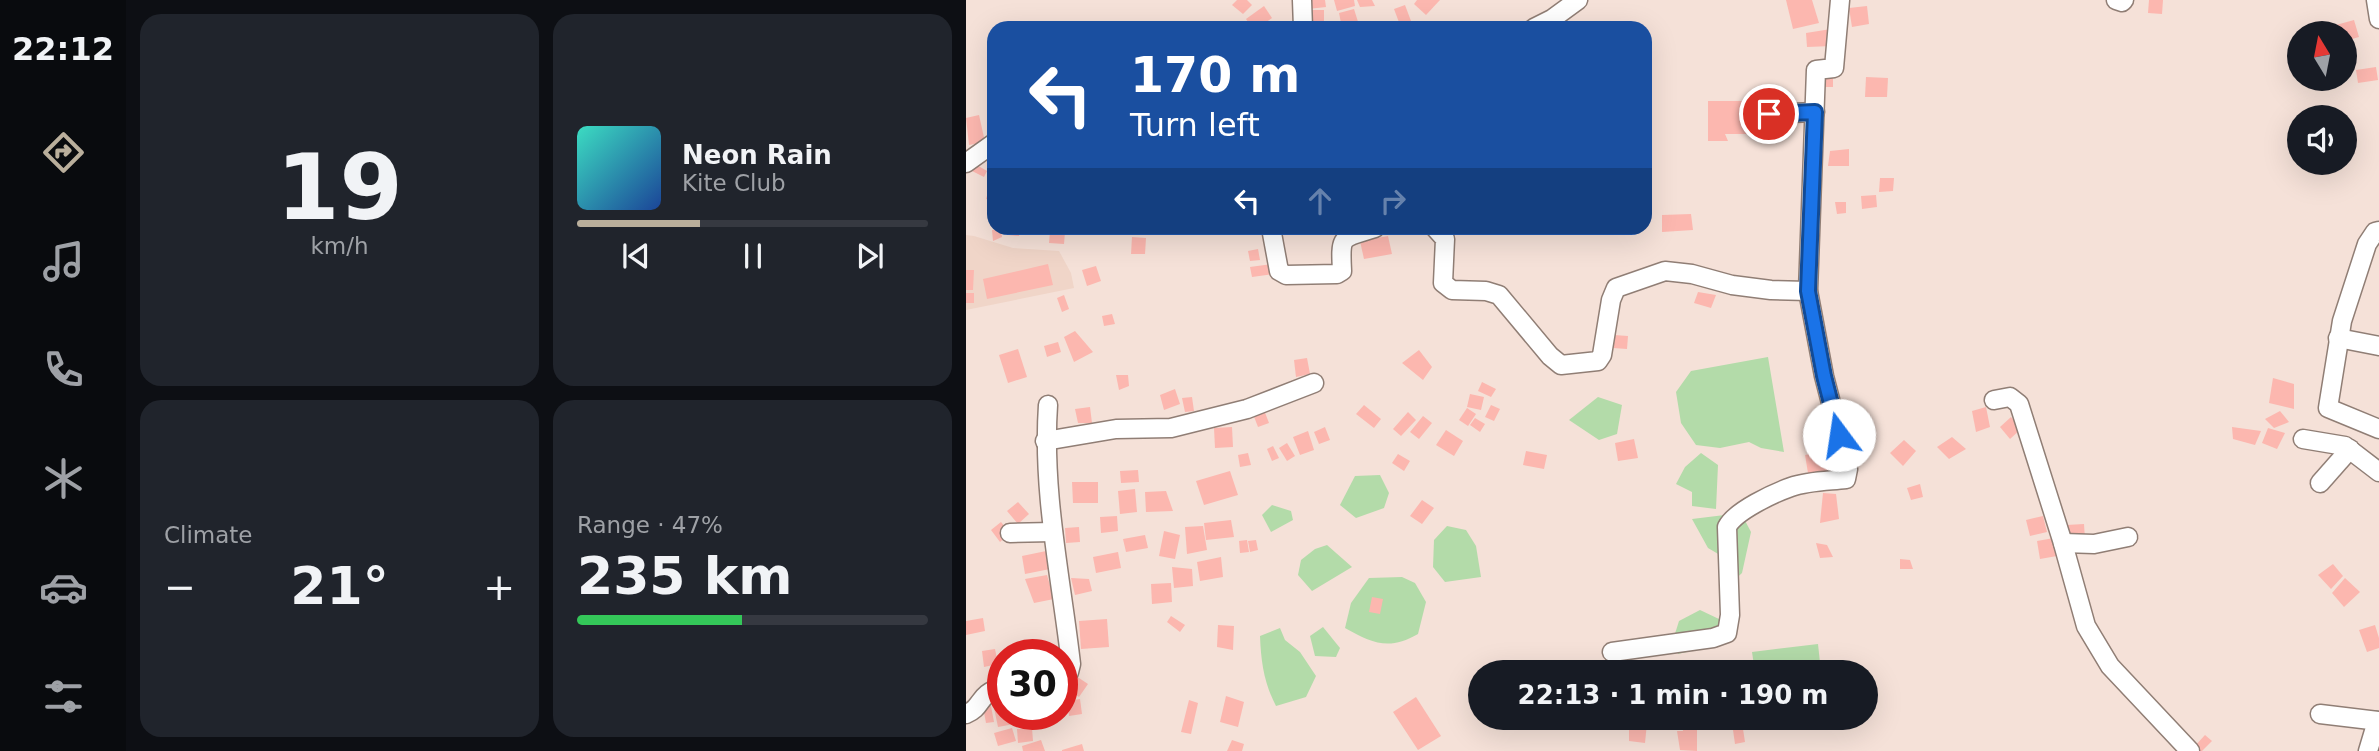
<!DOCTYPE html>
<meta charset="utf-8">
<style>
body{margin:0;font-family:"DejaVu Sans",sans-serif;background:#20242c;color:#f1f3f6;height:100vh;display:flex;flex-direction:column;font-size:26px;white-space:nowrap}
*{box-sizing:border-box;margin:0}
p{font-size:23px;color:#9ea1a6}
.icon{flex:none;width:38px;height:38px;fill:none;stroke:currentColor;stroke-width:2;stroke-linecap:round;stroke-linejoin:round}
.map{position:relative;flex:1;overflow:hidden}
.side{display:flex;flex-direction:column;gap:14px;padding:14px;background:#0d0f14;width:840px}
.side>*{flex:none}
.banner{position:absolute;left:21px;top:21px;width:665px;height:214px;border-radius:21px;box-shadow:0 7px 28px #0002;background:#1a4fa0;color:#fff;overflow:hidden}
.needle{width:46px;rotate:350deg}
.controls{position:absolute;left:1321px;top:21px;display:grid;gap:14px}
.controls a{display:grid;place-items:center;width:70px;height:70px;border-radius:50%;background:#171b24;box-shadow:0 7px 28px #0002;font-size:35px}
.speed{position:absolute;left:21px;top:639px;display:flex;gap:14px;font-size:35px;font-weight:700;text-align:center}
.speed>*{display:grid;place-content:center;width:91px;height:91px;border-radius:50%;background:#171b24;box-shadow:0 7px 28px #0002;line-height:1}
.speed .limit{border:10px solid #d22;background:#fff;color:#111}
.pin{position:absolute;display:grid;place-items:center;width:60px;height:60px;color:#fff;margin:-30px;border:4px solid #fff;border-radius:50%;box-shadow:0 2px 7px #0007}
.me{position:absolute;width:77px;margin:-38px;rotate:346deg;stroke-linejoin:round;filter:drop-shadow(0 0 5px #0008)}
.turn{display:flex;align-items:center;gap:24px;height:147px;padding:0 28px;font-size:32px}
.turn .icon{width:91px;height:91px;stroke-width:2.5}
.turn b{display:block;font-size:49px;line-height:60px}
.lanes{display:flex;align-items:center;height:66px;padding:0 28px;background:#0003;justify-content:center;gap:35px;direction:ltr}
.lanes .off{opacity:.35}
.big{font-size:52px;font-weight:800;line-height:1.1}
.side .widget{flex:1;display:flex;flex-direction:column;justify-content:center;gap:10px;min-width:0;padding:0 24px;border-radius:21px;background:#20242c}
.side .dial{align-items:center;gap:0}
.dial b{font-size:91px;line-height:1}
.song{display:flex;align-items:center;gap:21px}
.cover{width:84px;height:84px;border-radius:10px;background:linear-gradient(135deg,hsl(170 70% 55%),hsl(220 70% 35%))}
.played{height:7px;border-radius:4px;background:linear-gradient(90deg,#baaf9c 35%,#363941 35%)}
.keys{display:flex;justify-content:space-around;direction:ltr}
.heat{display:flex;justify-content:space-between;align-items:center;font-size:38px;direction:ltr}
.charge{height:10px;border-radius:5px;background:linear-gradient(90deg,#34c759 47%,#363941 0)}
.side .tiles{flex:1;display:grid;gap:14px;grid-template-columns:repeat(2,1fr)}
.trip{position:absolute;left:502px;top:660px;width:410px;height:70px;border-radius:35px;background:#171b24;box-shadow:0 7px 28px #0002;font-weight:800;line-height:70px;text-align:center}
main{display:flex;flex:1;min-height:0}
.dock{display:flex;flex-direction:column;width:126px;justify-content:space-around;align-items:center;background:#090b0e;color:#9ea1a6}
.dock .icon{width:49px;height:49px}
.dock .active{color:#baaf9c}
.dock b{font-size:32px;color:#f1f3f6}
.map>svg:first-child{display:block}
</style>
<main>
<nav class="dock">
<b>22:12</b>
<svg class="icon active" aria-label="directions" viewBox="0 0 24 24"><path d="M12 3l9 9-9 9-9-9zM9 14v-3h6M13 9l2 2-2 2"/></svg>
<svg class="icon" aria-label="music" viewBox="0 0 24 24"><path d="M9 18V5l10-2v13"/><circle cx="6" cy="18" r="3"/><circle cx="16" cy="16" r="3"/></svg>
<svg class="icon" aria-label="phone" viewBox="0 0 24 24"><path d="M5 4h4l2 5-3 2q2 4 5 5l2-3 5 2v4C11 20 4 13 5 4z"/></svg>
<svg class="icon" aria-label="climate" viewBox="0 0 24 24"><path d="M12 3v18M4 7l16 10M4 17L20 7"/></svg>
<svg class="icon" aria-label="car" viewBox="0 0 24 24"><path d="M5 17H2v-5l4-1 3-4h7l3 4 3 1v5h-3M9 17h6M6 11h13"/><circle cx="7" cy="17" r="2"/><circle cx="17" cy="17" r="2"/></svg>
<svg class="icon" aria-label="filters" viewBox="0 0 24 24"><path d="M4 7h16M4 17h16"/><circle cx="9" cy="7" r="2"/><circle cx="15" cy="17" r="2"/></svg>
</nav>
<section class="side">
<div class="tiles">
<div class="widget dial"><b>19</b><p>km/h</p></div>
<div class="widget">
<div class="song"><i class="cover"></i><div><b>Neon Rain</b><p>Kite Club</p></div></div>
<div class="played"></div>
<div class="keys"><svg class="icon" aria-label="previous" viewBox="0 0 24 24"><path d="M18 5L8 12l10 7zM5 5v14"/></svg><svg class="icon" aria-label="pause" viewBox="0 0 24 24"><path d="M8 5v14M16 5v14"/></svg><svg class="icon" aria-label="next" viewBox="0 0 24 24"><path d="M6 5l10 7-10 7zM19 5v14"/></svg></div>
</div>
<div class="widget"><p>Climate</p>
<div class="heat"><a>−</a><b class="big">21°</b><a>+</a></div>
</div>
<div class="widget"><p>Range · 47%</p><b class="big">235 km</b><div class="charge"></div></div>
</div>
</section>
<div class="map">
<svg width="1413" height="751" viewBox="0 0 1413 751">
<rect width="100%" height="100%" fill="#f5e1d8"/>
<!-- built -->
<polygon fill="#f0d5c8" points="0,235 8,236 47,248 93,251 105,273 108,288 0,310"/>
<!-- green -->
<g fill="#b3dba9">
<polygon points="802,357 818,452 795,448 783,442 754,448 730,445 715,423 710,392 725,371"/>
<polygon points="632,397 656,405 651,434 633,440 603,420"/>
<polygon points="735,453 752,465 750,509 726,506 726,492 710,484 719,467"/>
<polygon points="414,475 423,493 418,508 390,518 374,505 389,476"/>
<polygon points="306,505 325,511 327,520 305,532 296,515"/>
<polygon points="775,513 785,532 776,573 762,586 759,558 742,548 726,519"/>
<polygon points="481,526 500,530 510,546 515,577 479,582 467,567 468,540"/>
<polygon points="361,545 386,567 346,591 332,575 335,560 349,549"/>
<path d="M436,577L449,583L460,602L452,634C423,651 406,643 379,628L385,603L403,578Z"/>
<polygon points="734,610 753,619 755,639 738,648 712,654 707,640 713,621"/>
<polygon points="357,627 374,648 370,657 349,656 344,636"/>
<path d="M314,628L319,640L334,652L350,676L340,697L310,706C298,683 295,662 294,636Z"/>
<polygon points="852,644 855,672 789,672 786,652"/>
<polygon points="794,718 861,718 862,722 796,730"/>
</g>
<!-- building -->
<g fill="#fcb7af">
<polygon points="271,0 281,0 286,5 277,14 266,5"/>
<polygon points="341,0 359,0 360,7 342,9"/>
<polygon points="368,0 388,0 389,6 371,11"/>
<polygon points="391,0 406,0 409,6 394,7"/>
<polygon points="451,0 474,0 460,15 448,4"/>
<polygon points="820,0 846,0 853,23 827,29"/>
<polygon points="1183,0 1197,0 1196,14 1182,13"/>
<polygon points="439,5 445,21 434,25 428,9"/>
<polygon points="298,6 306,18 292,28 286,28 280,19"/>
<polygon points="901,6 903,24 886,27 883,8"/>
<polygon points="388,9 393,25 376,28 373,13"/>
<rect x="342" y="10" width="16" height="18"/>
<polygon points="1388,20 1393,37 1379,41 1379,33 1373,33 1370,25"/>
<polygon points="865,29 866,46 841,47 840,33"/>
<polygon points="1410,67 1412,80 1392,83 1390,70"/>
<polygon points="854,71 867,71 867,87 852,87"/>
<polygon points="900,77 922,78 921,97 899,97"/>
<polygon points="742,101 783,101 783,110 795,110 794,130 781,129 781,134 759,134 762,141 742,141"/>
<polygon points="13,115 19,142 3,145 0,118"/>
<polygon points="883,149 883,166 862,166 864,151"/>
<polygon points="9,164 21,171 18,177 6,171"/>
<polygon points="914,178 928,178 927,191 913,192"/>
<polygon points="24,185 28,185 28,201 20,199"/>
<polygon points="910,195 911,207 896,209 895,196"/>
<polygon points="869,202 880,202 880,213 871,214"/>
<polygon points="725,214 727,230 696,232 696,215"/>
<polygon points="42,228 54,228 53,236 42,235"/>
<polygon points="35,229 36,237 27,241 26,230"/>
<polygon points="84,231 99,232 98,244 83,243"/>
<polygon points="422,236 426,254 398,259 394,241"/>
<polygon points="166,237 180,238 179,254 165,254"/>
<polygon points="292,249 294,260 284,261 282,251"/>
<polygon points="82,264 87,285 21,299 17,279"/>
<polygon points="306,264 307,274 286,277 284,267"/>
<polygon points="130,266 135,281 121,286 116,270"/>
<polygon points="0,270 8,270 7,290 0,290"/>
<polygon points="732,292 750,295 745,308 728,303"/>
<rect x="0" y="293" width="8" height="10"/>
<polygon points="98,295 103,309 96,312 91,298"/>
<polygon points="146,314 149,324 138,326 136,316"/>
<polygon points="109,331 127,352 108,362 98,337"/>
<polygon points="648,335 662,336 661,349 647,348"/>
<polygon points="92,342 95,352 81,357 78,346"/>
<polygon points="52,349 61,377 42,383 33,355"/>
<polygon points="453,350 466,367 457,380 436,363"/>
<polygon points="341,358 344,374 330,377 328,360"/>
<polygon points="150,375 162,375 163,386 153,390"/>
<polygon points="1307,378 1328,384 1328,409 1303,403"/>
<polygon points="516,382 530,389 525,397 512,391"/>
<polygon points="209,389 214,404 198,410 194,395"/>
<polygon points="504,394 518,397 515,410 501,407"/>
<polygon points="226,397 228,411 219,412 216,398"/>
<polygon points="398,405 415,419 408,428 390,414"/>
<polygon points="525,405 534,409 528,421 519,417"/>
<polygon points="124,407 126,423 112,423 109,409"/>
<polygon points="1020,407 1024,427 1010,432 1006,411"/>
<polygon points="501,408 510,414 502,426 493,420"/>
<polygon points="298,410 303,423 292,427 287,414"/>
<polygon points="1314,411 1323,422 1308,428 1299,419"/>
<polygon points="442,412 450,420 435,436 427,429"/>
<polygon points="457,416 466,423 453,439 444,432"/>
<polygon points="1045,417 1055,429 1044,439 1034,427"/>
<polygon points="509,418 519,424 514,432 504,425"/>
<polygon points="266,427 267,447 249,448 248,428"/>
<polygon points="359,427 364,440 353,444 348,432"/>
<polygon points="1266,427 1295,431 1289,445 1267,439"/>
<polygon points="1302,428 1319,433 1311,449 1296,443"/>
<polygon points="480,430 497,441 488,456 470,445"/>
<polygon points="342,431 348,450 334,455 327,437"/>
<polygon points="986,437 1000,449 983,459 971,447"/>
<polygon points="668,439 672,458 652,461 649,443"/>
<polygon points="938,440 950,451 937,466 924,453"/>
<polygon points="321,443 329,456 321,461 313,448"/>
<polygon points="307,446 313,458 306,461 301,449"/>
<polygon points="869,449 873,474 843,479 839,455"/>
<polygon points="560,451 581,455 578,469 557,465"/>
<polygon points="282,453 285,465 274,467 272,455"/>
<polygon points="432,454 444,461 438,471 426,463"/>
<polygon points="172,470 173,482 155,483 154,471"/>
<polygon points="264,471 272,495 238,505 230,481"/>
<polygon points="106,482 132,482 132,503 107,503"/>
<polygon points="954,484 957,497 945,500 941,488"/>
<polygon points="169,489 171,512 154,514 152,491"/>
<polygon points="200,491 207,511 180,512 179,492"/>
<polygon points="857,493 870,494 873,519 854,523"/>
<polygon points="456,500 468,508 456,524 444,516"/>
<polygon points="52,502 63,514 52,524 41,511"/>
<polygon points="151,516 152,531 135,533 134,517"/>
<polygon points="1077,516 1081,532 1064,536 1060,520"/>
<polygon points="265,520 268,537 240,540 238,523"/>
<polygon points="35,522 44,533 34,542 25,530"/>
<polygon points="1118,524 1119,539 1101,540 1100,525"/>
<polygon points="237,526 241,550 221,554 219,527"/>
<polygon points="113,527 114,542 100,543 99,528"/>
<polygon points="198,531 214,535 209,559 193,556"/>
<polygon points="179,535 182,548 160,552 157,539"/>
<polygon points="1088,538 1091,556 1074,559 1071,541"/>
<polygon points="281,540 283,552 274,553 273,541"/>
<polygon points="290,540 292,550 284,552 282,541"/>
<polygon points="850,543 861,545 867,557 854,558"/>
<polygon points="85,550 89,568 59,574 56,556"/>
<polygon points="152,552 155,568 130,573 127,557"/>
<polygon points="255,557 257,577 234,581 231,562"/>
<polygon points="934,559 944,560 947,569 934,569"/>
<polygon points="1367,564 1377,576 1365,589 1352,575"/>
<polygon points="206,567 226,569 227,586 208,588"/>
<polygon points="81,575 88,599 68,603 59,579"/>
<polygon points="105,578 123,579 126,591 109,595"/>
<polygon points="1379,578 1394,592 1378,607 1366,593"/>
<polygon points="205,583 206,602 186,604 185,584"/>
<polygon points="406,597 417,599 414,614 403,612"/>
<polygon points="205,616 219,625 214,632 201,622"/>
<polygon points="17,618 19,631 0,635 0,621"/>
<polygon points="141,619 143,647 115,649 113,621"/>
<polygon points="252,625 268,626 267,650 251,647"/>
<polygon points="1409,625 1413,638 1413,648 1401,652 1393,630"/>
<polygon points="66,645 67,654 41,654 40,649"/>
<polygon points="29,649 32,664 18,667 16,651"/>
<rect x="711" y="665" width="13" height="7"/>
<polygon points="110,676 122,684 113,697 101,689"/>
<polygon points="260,696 278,702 272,727 254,722"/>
<polygon points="450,697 475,736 452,750 427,712"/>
<polygon points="114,699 116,714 103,716 101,701"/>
<polygon points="223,700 232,703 225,734 215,732"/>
<polygon points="25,706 28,722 20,723 17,707"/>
<polygon points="37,706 37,714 46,714 48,724 32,727 28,708"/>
<polygon points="663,718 681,723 679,743 663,741"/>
<polygon points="716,724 731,724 731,751 714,750 711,731 717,731"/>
<polygon points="46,728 50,741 32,746 28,733"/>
<polygon points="66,728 67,741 52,743 51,729"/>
<polygon points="777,729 779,742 769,744 767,730"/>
<polygon points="1239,735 1246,741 1236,751 1230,751 1227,748"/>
<polygon points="75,740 79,751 57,751 56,746"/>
<polygon points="266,740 278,744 276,751 261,751"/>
<polygon points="116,744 118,751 96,751 96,750"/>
</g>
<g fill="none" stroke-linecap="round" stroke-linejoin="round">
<defs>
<g id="minor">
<polyline points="336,0 337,28"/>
<polyline points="1150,0 1156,2 1158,0"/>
<polyline points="1410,0 1413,19"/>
<polyline points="568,28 586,19 612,0"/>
<polyline points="803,114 849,112"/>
<polyline points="0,163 28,143"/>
<path d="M305,228L313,271L320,275L371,274L376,271C374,234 375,239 409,228"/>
<polyline points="469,228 479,239 477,283 486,290 520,291 533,295 584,356 595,365 632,361 636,355 645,300 650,288 699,271 726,274 766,285 805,290 842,291"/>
<polyline points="1413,231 1409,232 1401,244 1376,321 1362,408 1413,429"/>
<polyline points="1372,338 1413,346"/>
<polyline points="1028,400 1044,397 1053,404 1096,540 1120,626 1144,666 1224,751"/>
<path d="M82,405C76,492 95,577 105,664L103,672L96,675"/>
<polyline points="1337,439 1379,446 1413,472"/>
<polyline points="79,441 150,429 205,428 281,409 348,383"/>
<polyline points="1354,483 1384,449"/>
<polyline points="44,533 87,532"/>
<polyline points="1097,543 1128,544 1162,537"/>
<path d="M646,652L747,638L761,633L764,615L761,527C769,511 808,493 825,487C842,481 862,481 880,479L882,469L858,376L842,291L850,70L868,68L874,0"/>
<path d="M0,714C18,707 10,694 37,687"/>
<polyline points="1354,714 1413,721"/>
<polyline points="1402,751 1411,721"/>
</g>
</defs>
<!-- minor casing -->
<use href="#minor" stroke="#907e75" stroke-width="21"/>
<!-- minor -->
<use href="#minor" stroke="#fff" stroke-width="18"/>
</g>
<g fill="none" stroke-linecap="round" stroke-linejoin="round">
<defs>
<polyline id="route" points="803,114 849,112 842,291 858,376 873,435"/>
</defs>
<!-- route casing -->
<use href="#route" stroke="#114b97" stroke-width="18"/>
<!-- route -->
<use href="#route" stroke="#1a73e8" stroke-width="12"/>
</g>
</svg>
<div class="controls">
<a><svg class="needle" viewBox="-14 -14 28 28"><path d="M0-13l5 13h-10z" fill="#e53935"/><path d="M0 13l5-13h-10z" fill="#9ea1a6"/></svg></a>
<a><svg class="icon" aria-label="sound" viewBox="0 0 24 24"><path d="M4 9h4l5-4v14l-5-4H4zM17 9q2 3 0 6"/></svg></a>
</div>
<div class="speed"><div class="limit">30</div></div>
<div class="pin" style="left:803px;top:114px;background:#d93025"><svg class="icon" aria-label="arrive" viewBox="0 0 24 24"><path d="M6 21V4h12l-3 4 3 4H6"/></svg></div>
<svg class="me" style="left:873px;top:435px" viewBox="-20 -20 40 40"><circle r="19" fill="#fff"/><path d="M0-13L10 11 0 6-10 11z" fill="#1a73e8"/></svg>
<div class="trip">22:13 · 1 min · 190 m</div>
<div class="banner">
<div class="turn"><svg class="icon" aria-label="left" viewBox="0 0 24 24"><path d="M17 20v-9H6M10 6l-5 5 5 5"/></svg><div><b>170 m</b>Turn left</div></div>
<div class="lanes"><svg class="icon" aria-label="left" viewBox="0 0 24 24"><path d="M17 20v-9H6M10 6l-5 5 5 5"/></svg><svg class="icon off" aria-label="ahead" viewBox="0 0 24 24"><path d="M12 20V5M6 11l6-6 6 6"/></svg><svg class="icon off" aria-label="right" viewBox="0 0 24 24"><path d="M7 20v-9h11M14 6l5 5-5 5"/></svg></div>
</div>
</div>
</main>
